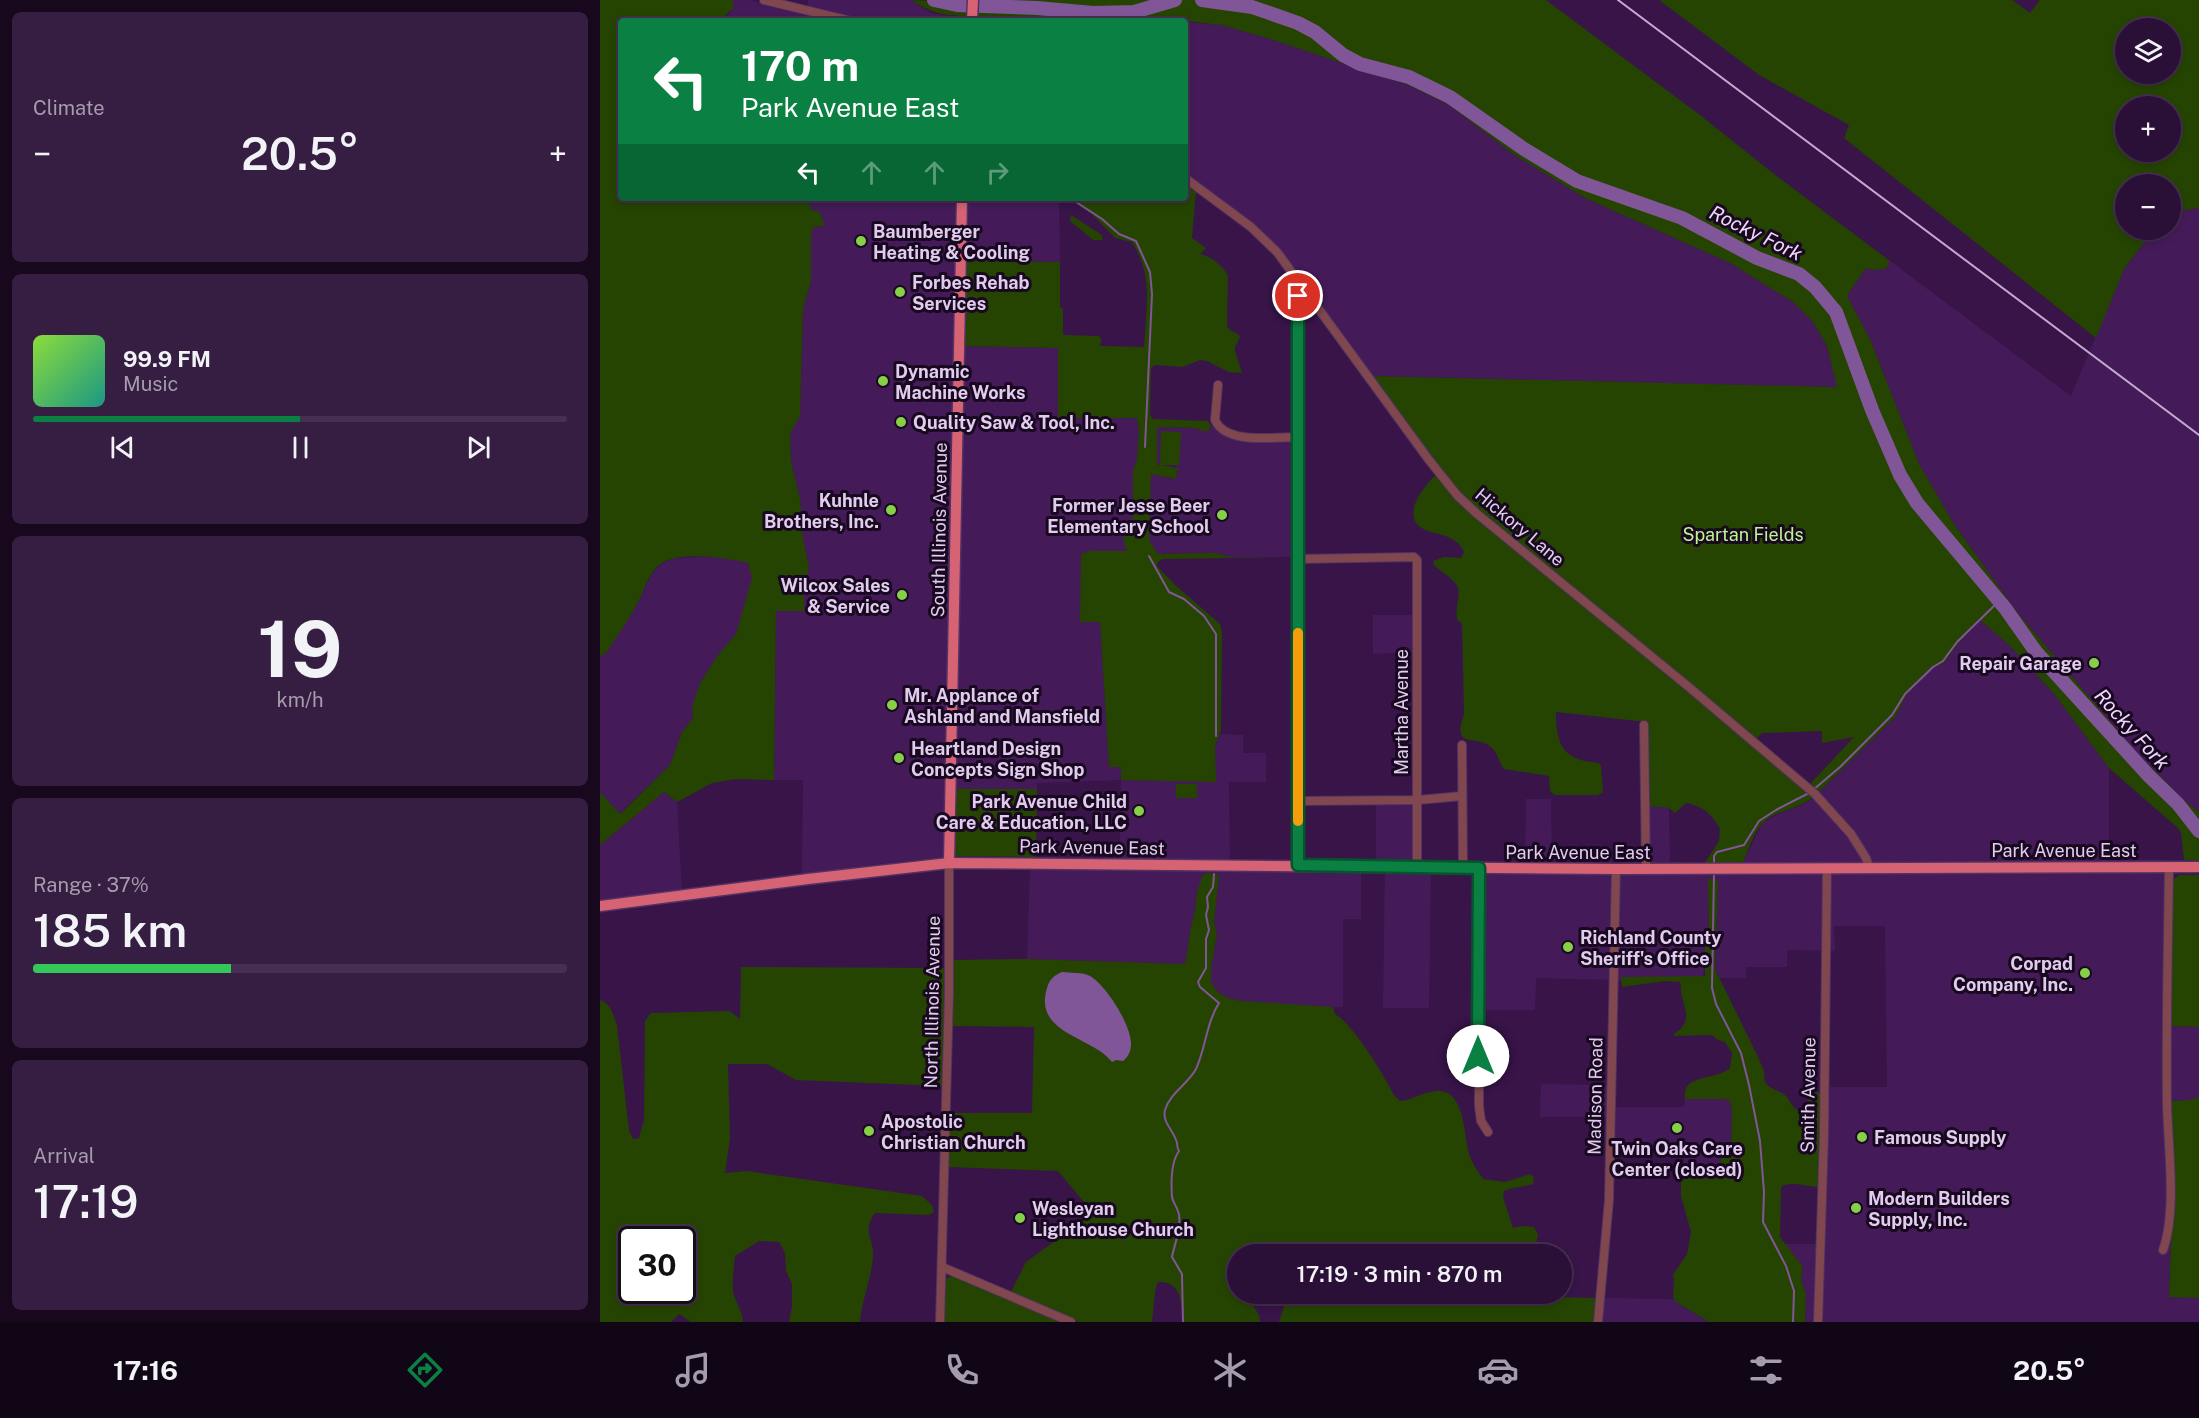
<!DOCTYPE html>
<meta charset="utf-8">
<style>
body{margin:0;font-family:"Public Sans",sans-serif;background:#361d42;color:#f1f3f6;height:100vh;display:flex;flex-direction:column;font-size:22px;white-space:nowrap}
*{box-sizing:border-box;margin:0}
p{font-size:20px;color:#a59cad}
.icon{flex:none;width:33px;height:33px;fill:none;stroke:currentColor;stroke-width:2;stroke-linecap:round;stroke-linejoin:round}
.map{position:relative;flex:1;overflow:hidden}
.drawer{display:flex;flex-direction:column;gap:12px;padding:12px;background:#17081e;width:600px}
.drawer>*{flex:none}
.hud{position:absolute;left:18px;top:18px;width:570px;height:183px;border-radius:6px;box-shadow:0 3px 9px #0003,0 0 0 2px #462f52;background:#0b8043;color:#fff;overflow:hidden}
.controls{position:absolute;left:1515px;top:18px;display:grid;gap:12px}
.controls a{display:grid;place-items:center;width:66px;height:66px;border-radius:50%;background:#2a0f37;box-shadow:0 3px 9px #0003,0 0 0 2px #462f52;font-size:30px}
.speed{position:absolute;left:18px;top:1226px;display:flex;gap:12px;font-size:30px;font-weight:700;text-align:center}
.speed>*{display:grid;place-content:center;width:78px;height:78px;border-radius:50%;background:#2a0f37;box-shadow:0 3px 9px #0003,0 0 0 2px #462f52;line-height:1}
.speed .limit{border:3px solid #111;border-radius:9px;background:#fff;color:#111}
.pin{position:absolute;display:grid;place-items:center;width:51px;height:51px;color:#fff;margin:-26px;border:3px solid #fff;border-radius:50%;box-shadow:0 2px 6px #0007}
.me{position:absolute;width:66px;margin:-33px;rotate:0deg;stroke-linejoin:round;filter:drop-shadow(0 0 4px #0008)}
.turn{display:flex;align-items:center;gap:21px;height:126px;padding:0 24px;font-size:27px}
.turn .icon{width:78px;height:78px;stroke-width:2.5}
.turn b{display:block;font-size:42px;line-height:51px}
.lanes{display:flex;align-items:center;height:57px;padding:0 24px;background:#0003;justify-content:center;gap:30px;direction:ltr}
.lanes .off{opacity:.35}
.big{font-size:45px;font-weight:600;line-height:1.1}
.drawer .card{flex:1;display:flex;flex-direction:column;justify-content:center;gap:9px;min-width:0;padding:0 21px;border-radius:9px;background:#361d42}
.drawer .dial{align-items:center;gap:0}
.dial b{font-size:78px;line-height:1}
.song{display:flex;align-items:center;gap:18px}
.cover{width:72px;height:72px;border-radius:9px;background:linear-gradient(135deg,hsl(90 70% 55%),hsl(170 70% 35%))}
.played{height:6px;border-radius:3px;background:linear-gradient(90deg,#0b8043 50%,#462f52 50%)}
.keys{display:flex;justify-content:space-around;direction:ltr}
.heat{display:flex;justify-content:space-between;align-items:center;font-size:33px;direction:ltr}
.charge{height:9px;border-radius:4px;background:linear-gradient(90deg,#34c759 37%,#462f52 0)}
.trip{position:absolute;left:627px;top:1244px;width:345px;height:60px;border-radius:30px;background:#2a0f37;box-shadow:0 3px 9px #0003,0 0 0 2px #462f52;font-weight:600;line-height:60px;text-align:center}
.menu{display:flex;height:96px;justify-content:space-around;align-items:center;background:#110616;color:#a59cad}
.menu .icon{width:42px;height:42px}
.menu .current{color:#0b8043}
.menu b{font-size:27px;color:#f1f3f6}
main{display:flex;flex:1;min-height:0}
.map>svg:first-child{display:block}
</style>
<main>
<section class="drawer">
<div class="card"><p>Climate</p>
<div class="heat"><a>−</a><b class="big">20.5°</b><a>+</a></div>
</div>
<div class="card">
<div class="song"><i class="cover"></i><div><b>99.9 FM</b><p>Music</p></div></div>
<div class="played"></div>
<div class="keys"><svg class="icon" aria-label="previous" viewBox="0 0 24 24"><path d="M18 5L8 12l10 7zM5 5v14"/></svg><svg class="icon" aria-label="pause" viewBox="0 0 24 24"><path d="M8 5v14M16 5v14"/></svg><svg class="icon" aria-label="next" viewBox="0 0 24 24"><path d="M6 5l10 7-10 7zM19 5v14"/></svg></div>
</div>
<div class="card dial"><b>19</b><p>km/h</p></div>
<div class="card"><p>Range · 37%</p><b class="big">185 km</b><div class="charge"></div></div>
<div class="card"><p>Arrival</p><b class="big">17:19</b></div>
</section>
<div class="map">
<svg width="1599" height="1322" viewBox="0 0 1599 1322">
<rect width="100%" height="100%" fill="#381449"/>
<!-- built -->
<g fill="#441b58">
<polygon points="132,0 151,0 208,15 208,0 311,0 331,13 349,16 387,16 395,20 406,21 120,21 131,12"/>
<polygon points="585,22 621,25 667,38 808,85 849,105 913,154 985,198 1130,263 1193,302 1213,322 1227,346 1238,387 773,376 677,246 658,227 585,174"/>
<polygon points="206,198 459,198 460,262 365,261 363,346 458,348 474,418 537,417 539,431 537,459 533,471 533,525 524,539 527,551 490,551 481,554 481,622 500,622 509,766 521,766 521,780 615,781 615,746 619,734 643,735 643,753 666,753 666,782 629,782 630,868 761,870 761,919 743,919 743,1007 714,1007 642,1001 630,999 619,993 611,983 611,968 617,934 614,922 619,876 616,874 597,892 595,911 590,931 586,962 584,964 427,959 430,868 519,867 521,780 437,783 437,789 355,789 354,856 277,864 202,875 203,780 174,780 176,611 204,611 204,590 209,567 203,539 200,499 191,461 190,433 200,416 203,309 211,281 211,233 214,227 223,226 216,212 209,207"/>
<polygon points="1599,208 1599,812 1586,802 1536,752 1416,611 1354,524 1319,464 1270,339 1248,298 1248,294 1266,268 1272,270 1286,269 1290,261 1471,396 1524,269 1554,230 1570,230 1571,212"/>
<polygon points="611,425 615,425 619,430 694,439 694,557 630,557 615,553 558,554 554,548 549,540 550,476 553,474 573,479 578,475 578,470 576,466 557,464 557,428 560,427 595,428 598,430 609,430"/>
<polygon points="119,556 148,563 153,578 136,634 118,655 92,707 93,718 82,732 70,765 19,814 0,792 0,656 6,653 36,606 52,574 61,564 74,558"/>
<polygon points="773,615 814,615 814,652 773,654"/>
<polygon points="1380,620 1411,647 1455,695 1509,768 1509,859 1571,860 1570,1026 1599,1027 1599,1097 1590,1100 1572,1101 1573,1190 1569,1297 1599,1298 1599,1322 1205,1322 1206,1295 1201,1278 1203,1267 1184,1244 1217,1244 1220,1093 1230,1093 1230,1087 1287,1087 1285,926 1234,926 1235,951 1187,950 1187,967 1146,967 1146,978 1120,978 1115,969 1118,884 1108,881 1109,931 1103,977 1022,977 1020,982 1017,980 936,978 935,1010 882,1010 882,873 925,873 926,799 951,799 952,874 1049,874 1049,806 1069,808 1070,864 1143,863 1162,823 1178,814 1205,804 1218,793 1296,716 1307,694 1333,668 1344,663 1357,645"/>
<polygon points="64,792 77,802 82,891 0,902 0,845"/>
<polygon points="776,801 815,801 815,870 831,871 829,1008 783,1008 785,863 776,863"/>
<polygon points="941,1084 1008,1085 1007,1117 940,1117"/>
<polygon points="1085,1099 1124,1099 1130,1101 1132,1112 1131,1150 1121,1155 1120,1166 1116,1172 1084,1173 1084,1146 1015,1146 1016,1107 1084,1107"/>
<polygon points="1004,1298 1074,1299 1080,1305 1109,1322 1002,1322"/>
</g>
<!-- green -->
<g fill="#254401" fill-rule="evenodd">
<path d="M0,0H132L134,7L120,21H21V198H206L212,210L220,212L224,224L223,226L214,227L211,233V281L203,309L200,416L190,434L191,461L200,499L203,539L209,567L204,590V611H176L174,780L136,779L112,783L77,802L64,792L0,845V792L20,814L70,765L82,732L93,718L92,707L100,683L118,655L136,634L152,578L148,563C126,558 82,551 62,563C48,572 44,593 36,606C27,622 16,638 6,653L0,656Z"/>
<path d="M311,0C330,0 348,4 368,5L367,16C342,16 332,13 311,0Z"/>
<polygon points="377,0 946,0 1100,115 1174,174 1290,261 1286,269 1272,270 1266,268 1248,294 1248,298 1270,339 1319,464 1354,524 1416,611 1536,752 1586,802 1599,812 1599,860 1584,860 1581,833 1579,829 1509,768 1455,695 1411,647 1380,620 1357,645 1344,663 1333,668 1307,694 1296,716 1218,793 1209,785 1254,737 1222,743 1222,731 1162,733 1156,739 877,510 841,471 773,376 1237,387 1227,346 1213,322 1193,302 1130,263 985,198 913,154 849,105 808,85 667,38 621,25 585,21 395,20 387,16 376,16"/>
<path d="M1059,0H1412L1430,13L1440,0H1599V208L1571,212L1570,184H1526V230H1554L1524,269L1496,338L1244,138L1249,125L1159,75ZM1526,28H1570V74H1526ZM1570,106V152H1526V106Z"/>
<path d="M585,185L596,192L592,238L606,248L600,254C610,255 625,268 628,276L627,326L630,330L638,334L640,337L635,347V351L642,373L629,372L607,361L600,360L583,367L555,365L551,368L550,415L553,419L607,421L611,425L609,431H603L595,428L560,427L557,428V464L560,465L561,431L581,432L579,465H562L578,468L576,479L551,474L549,540L558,554L615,553L630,557H687L562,559L557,563V566L574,584L620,624L622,632L621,730L615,746L616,782L521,780V767H509L500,622H480L481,554L490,551H527L523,539L533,525V471L537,459L539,431L537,418H458V348L363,346L364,261L460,262V307L463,309V334L465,335L499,336L502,341L499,346L544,347C546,308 554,277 532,242L515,238L493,215L468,198H585Z"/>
<polygon points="471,215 502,235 503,240 493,240 470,221"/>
<path d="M836,475L850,493L901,537L1151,744L1213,797C1199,810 1174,810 1162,824C1153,834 1148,851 1143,863L1104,864L1119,841L1120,829C1112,814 1103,806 1086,803L1075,813L1069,808L1049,806L1047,722L956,712C956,747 964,760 999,763L1001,766L1003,792L998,795H955L950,791L949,776L904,769C899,763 898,753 892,748C877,733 851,752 864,714L862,623L858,621C853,609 863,593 856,584C851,577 840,571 834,565L833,561L844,557L861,558L864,552C856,532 832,536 820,527C810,520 813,506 818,497C824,489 828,481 836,475Z"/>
<rect x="576" y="784" width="21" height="14"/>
<polygon points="355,789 437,789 436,857 354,856"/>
<path d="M606,873L616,874L619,876L614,922L617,934L611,968V983L619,993L630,999L642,1001L733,1007L735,1014C754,1025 783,1074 794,1095L800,1101C815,1100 822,1091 840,1091C865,1092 864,1137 869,1154C872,1164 878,1171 883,1179L905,1182L930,1174L934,1177L933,1184C924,1187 914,1187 904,1191L903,1197L913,1228L922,1226L934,1227L938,1234L936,1245L923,1248L917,1254H638V1293H890L892,1296L997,1298L994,1322H679L684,1306L652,1303L659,1315L660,1322H582C582,1304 582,1281 558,1282C554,1288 554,1312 552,1322H479L411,1292L426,1262L493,1213L458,1171L348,1167L350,1113H432L434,1027L351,1026L353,960L427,959L584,964L586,961L590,931L595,911L597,892L602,877Z"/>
<polygon points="1579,875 1599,875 1599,1027 1570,1026 1571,886 1574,879"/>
<path d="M1110,878L1116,879L1118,884L1115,969L1159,1059L1164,1071L1165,1083C1173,1091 1181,1091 1186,1096C1191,1101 1191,1107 1199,1111C1207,1105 1208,1097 1216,1092L1220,1093L1219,1187C1207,1187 1194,1181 1182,1186L1181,1189L1180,1237L1203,1267L1201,1278L1206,1295L1205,1322H1109L1076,1302L1073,1297L1074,1280L1073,1275L1087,1254L1091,1232L1081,1196V1176L1084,1173L1116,1172L1120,1166L1121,1155L1131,1150L1132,1112L1130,1101L1124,1099H1085C1081,1073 1116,1081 1130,1068L1132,1053L1125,1042L1118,1040L1112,1035L1074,1036V1034C1094,1021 1084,1010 1081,992C1081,989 1081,986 1080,982L1066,981L1022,987L1021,979L1022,977L1105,976V935L1109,930L1108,881Z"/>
<path d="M141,967L345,968L342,1086L196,1080L167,1064H128L130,1138L125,1173L147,1171L322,1196L332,1205L334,1212L329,1215L275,1213C261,1232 275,1239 273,1258C271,1279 262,1300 260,1322H189L192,1307V1284L186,1271L185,1253L179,1242L159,1241L135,1256C134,1267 132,1279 133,1290C134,1301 143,1311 143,1322H91L79,1314L71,1322H0V1000C11,1003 14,1016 17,1026L29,1130L33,1139L39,1138L44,1120L45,1021L51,1013L130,1011L140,1019ZM32,1239H82V1290H32Z"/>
<polygon points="1599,1097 1599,1298 1569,1297 1573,1190 1571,1101 1590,1100"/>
<polygon points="353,1275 462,1322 344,1322 346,1279"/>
</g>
<!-- water -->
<path fill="#815698" d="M462,972C471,973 482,972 490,976C506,985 532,1026 531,1045C531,1051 528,1057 523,1061L516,1060L512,1062C492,1036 433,1034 447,988C449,980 454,975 462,972Z"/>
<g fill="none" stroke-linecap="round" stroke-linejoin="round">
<!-- stream -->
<g stroke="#815698" stroke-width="2">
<polyline points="470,198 502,219 519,234 536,241 550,272 552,294 545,447"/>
<polyline points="549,556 569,592 584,599 604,616 616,634 616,736"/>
<polyline points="1213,790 1240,767 1292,715 1305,694 1333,667 1343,661 1357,642 1399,601"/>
<polyline points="1114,864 1114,856 1117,852 1144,845 1159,821 1176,810 1209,793"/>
<polyline points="1114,873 1112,988 1116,1004 1141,1053 1149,1085 1160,1141 1164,1192 1163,1222 1186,1266 1194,1291 1193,1322"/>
<path d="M583,1322L582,1274L572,1257C575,1242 581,1230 579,1215C578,1208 573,1203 572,1197C571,1183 571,1162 579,1151C576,1146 578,1143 576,1140C573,1130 562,1122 565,1110C570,1093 588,1084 596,1069C606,1047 606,1024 619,1003L600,987L598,982L606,968V939L609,930L606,915L608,907L607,897L613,887L614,874"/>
</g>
<!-- river -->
<g stroke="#815698" stroke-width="14">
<polyline points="334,0 357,5 437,8 493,13 534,12 575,0"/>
<polyline points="602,0 652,7 698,23 715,32 743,55 760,64 809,77 850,97 924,149 977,181 1082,218 1157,258 1199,274 1215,287 1236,312 1272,410 1300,475 1317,503 1405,608 1436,652 1549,776 1578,804 1599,831"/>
</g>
<defs>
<g id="minor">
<polyline points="164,0 251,21"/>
<polyline points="585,178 651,227 677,252 829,460 857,495 876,513 1090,688 1215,794 1251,834 1266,858 1269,867"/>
<path d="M618,385L615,420C626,445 675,437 698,437"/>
<polyline points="698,559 814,557 817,560 817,867"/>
<polyline points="1044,725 1046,869"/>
<polyline points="862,745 863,868"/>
<polyline points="698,801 818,800 862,796"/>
<polyline points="698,865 698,280"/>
<polyline points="879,868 879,1106 881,1121 888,1132"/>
<path d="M1563,1250C1577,1211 1568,1147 1567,1104C1566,1025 1568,946 1569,866"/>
<polyline points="342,1267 471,1322"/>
<polyline points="340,1322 349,993 349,863"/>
<polyline points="998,1322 1009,1200 1016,869"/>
<polyline points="1218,1322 1224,1135 1227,868"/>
</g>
<g id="major">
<polyline points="372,21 373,0"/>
<polyline points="349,863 362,198"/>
<polyline points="0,906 208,879 349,863 1016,869 1599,867"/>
</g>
</defs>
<!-- minor casing -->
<use href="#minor" stroke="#533163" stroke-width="10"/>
<!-- major casing -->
<use href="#major" stroke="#533163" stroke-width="13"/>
<!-- minor -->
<use href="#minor" stroke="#80484e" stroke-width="8"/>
<!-- major -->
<use href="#major" stroke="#d56374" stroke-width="10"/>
<!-- rail -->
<polyline stroke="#c3abd0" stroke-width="2" points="1018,0 1599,435"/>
</g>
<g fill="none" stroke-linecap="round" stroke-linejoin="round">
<defs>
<polyline id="route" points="698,296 698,865 879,868 878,1056"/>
</defs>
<!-- route casing -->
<use href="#route" stroke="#07532c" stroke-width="15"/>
<!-- route -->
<use href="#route" stroke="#0b8043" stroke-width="10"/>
<!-- slow -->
<polyline stroke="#f59e0b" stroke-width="10" points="698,821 698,633"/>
</g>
<!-- markers -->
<g fill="#88cf49" stroke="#180920" stroke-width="2">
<circle cx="261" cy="241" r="6"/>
<circle cx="300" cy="292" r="6"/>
<circle cx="283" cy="381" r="6"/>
<circle cx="301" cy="422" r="6"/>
<circle cx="291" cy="510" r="6"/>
<circle cx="622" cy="515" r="6"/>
<circle cx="302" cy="595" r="6"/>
<circle cx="1494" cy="663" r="6"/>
<circle cx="292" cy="705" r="6"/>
<circle cx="299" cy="758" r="6"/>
<circle cx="539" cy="811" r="6"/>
<circle cx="968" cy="947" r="6"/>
<circle cx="1485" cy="973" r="6"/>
<circle cx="1077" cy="1128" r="6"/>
<circle cx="269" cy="1131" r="6"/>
<circle cx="1262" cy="1137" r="6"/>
<circle cx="1256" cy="1208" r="6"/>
<circle cx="420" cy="1218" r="6"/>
</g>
<g text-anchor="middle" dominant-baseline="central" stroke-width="6" stroke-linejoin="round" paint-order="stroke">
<!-- poi labels -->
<g font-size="18" font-weight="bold" fill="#e1cced" stroke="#180920" text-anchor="start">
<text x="273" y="231">Baumberger<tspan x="273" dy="21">Heating &amp; Cooling</tspan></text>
<text x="312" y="282">Forbes Rehab<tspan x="312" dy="21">Services</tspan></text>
<text x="295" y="371">Dynamic<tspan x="295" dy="21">Machine Works</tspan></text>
<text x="313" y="422">Quality Saw &amp; Tool, Inc.</text>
<text x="279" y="500" text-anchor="end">Kuhnle<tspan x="279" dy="21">Brothers, Inc.</tspan></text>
<text x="610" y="505" text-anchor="end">Former Jesse Beer<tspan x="610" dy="21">Elementary School</tspan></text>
<text x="290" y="585" text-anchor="end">Wilcox Sales<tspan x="290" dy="21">&amp; Service</tspan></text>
<text x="1482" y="663" text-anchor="end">Repair Garage</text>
<text x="304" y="695">Mr. Applance of<tspan x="304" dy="21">Ashland and Mansfield</tspan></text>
<text x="311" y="748">Heartland Design<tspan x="311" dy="21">Concepts Sign Shop</tspan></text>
<text x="527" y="801" text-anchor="end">Park Avenue Child<tspan x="527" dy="21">Care &amp; Education, LLC</tspan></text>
<text x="980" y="937">Richland County<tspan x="980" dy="21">Sheriff's Office</tspan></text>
<text x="1473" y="963" text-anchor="end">Corpad<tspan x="1473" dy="21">Company, Inc.</tspan></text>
<text x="281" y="1121">Apostolic<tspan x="281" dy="21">Christian Church</tspan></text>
<text x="1274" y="1137">Famous Supply</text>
<text x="1077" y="1148" text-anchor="middle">Twin Oaks Care<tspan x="1077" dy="21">Center (closed)</tspan></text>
<text x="1268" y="1198">Modern Builders<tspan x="1268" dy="21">Supply, Inc.</tspan></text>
<text x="432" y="1208">Wesleyan<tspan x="432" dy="21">Lighthouse Church</tspan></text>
</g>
<!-- street labels -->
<g font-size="18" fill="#e1cced" stroke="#180920">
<text transform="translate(920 527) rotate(40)">Hickory Lane</text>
<text transform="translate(339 530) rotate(-89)">South Illinois Avenue</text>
<text transform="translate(801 712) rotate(-90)">Martha Avenue</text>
<text transform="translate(492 847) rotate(1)">Park Avenue East</text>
<text x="1464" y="850">Park Avenue East</text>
<text x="978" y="852">Park Avenue East</text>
<text transform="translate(332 1002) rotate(-89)">North Illinois Avenue</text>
<text transform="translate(1208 1095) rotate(-89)">Smith Avenue</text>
<text transform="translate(995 1096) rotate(-89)">Madison Road</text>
</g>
<!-- park labels -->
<g font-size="18" fill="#bcf491" stroke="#180920">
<text x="1143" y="534">Spartan Fields</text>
</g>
<!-- water labels -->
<g font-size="20" font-style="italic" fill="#eed6fc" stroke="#180920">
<text transform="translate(1156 233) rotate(26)">Rocky Fork</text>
<text transform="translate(1532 729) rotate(48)">Rocky Fork</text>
</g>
</g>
</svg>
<div class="controls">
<a><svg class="icon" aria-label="layers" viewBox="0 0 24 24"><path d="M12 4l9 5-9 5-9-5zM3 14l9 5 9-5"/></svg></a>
<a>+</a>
<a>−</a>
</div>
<div class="speed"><div class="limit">30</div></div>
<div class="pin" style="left:698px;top:296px;background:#d93025"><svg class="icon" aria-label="arrive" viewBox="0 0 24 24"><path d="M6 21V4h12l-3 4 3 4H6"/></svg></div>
<svg class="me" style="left:878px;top:1056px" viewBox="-20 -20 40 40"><circle r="19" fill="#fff"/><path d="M0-13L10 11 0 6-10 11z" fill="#0b8043"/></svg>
<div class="trip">17:19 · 3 min · 870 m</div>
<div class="hud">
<div class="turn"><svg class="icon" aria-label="left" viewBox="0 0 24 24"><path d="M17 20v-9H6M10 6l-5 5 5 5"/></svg><div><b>170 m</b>Park Avenue East</div></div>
<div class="lanes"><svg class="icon" aria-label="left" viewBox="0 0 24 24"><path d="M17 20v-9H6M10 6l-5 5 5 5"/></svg><svg class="icon off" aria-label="ahead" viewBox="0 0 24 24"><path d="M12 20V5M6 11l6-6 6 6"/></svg><svg class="icon off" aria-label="ahead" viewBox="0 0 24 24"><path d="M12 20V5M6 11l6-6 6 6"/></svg><svg class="icon off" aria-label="right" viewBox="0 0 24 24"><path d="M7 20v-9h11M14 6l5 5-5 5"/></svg></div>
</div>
</div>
</main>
<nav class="menu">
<b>17:16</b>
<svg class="icon current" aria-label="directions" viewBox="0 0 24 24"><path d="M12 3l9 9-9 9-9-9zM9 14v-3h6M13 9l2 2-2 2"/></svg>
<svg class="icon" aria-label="music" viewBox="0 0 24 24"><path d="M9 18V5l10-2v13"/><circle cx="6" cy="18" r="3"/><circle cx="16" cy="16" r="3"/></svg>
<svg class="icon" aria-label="phone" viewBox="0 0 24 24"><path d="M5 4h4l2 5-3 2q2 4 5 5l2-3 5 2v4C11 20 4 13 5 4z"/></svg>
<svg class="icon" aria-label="climate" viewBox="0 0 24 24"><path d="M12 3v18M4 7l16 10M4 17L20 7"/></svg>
<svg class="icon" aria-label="car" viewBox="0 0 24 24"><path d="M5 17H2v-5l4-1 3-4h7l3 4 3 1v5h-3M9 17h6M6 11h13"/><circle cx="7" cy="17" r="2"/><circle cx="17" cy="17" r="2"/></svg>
<svg class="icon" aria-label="filters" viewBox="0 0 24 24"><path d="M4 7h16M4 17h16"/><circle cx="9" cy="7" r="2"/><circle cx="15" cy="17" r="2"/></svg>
<b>20.5°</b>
</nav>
